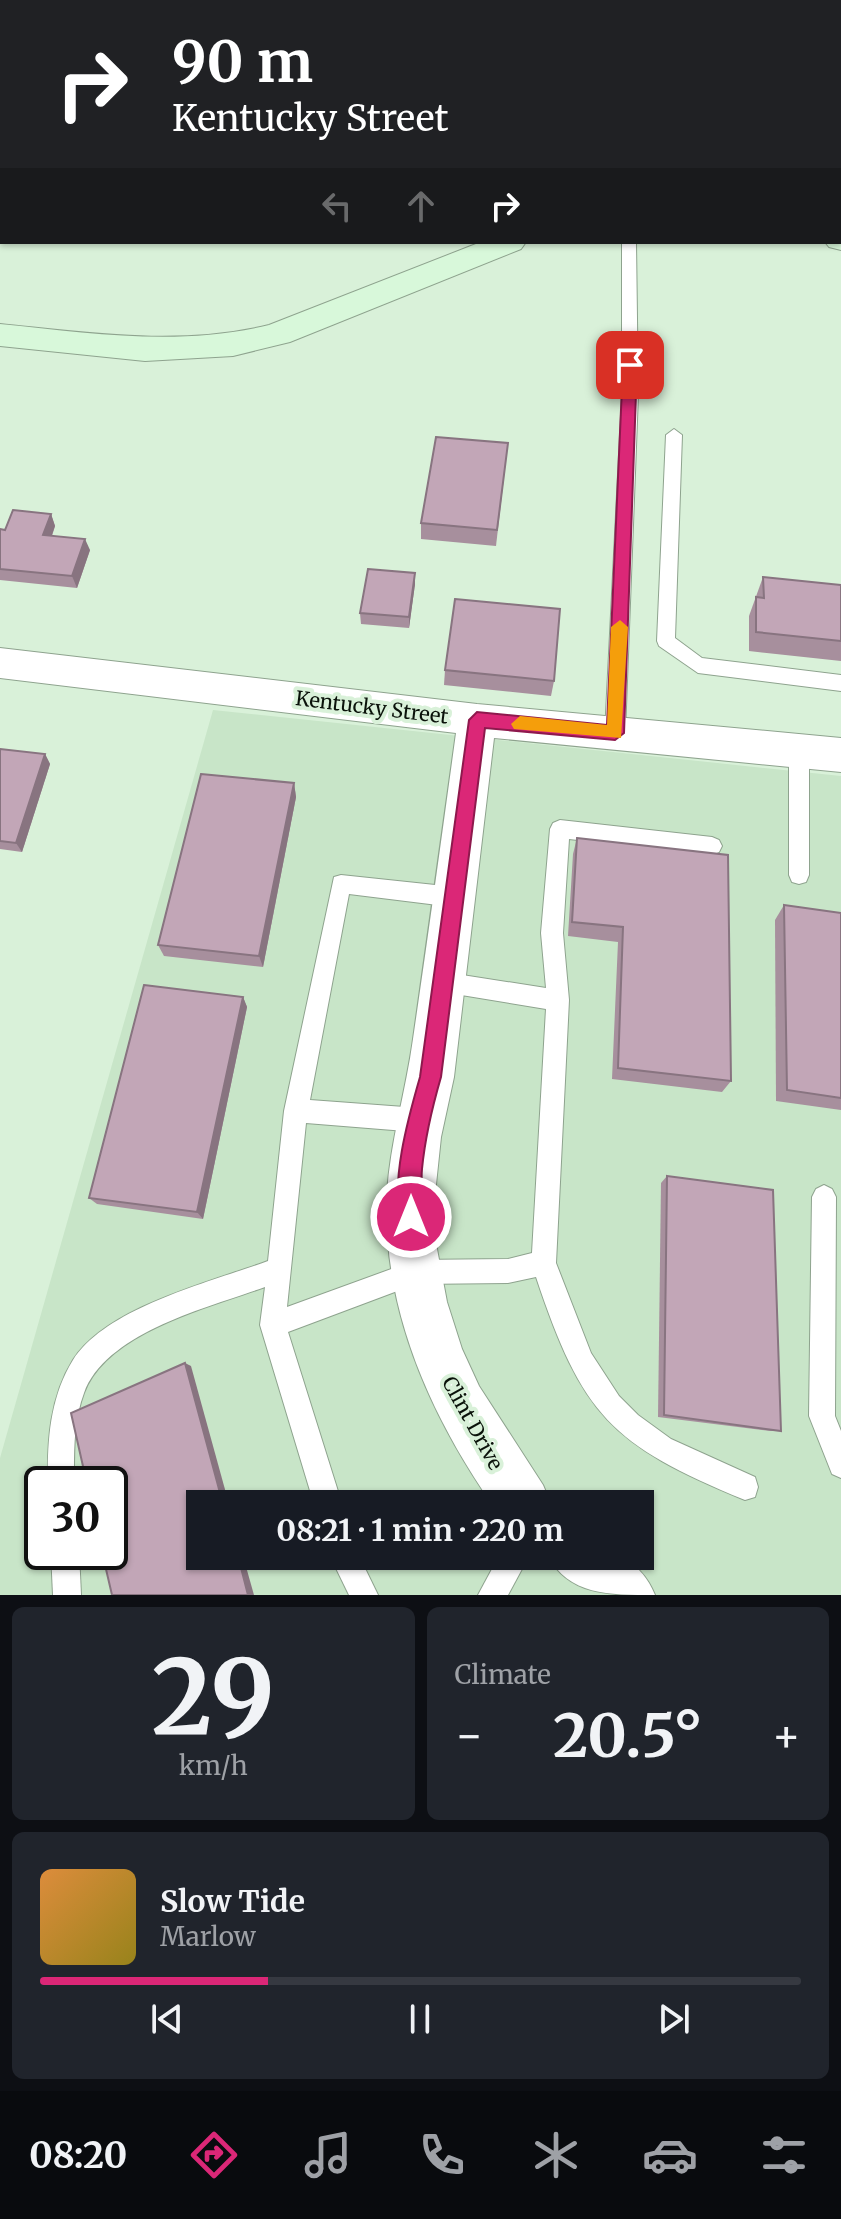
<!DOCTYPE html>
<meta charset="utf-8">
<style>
body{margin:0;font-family:Merriweather,serif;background:#20242c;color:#f1f3f6;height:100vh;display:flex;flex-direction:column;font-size:30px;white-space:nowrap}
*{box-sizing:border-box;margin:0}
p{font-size:26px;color:#9ea1a6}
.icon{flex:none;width:44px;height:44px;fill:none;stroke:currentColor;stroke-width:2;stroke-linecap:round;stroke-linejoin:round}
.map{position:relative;height:1595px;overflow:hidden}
.drawer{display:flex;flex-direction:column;gap:12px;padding:12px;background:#0d0f14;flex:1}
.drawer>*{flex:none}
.top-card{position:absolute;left:0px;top:0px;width:842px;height:244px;box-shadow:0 2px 6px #0004;background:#202124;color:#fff;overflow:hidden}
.speed{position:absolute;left:24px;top:1466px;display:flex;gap:16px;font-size:40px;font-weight:700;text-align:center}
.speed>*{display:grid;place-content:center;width:104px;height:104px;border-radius:50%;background:#171b24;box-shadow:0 2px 6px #0004;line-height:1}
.speed .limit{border:4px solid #111;border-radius:12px;background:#fff;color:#111}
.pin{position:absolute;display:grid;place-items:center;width:68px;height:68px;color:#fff;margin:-34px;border-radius:16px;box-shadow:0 4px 12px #0006}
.me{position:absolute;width:88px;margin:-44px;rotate:0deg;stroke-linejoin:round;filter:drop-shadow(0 0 6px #0008)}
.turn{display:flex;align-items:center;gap:28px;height:168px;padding:0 40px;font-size:36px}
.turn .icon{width:104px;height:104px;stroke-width:2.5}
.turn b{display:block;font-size:56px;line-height:68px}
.lanes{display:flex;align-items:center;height:76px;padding:0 40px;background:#0003;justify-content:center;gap:40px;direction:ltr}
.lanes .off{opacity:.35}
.big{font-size:60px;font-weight:700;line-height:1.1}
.drawer .card{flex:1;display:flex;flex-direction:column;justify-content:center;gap:12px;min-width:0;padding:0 28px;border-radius:12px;background:#20242c}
.drawer .dial{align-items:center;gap:0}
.dial b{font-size:104px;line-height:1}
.song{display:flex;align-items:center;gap:24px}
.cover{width:96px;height:96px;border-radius:12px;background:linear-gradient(135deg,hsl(30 70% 55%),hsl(50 70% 35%))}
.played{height:8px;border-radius:4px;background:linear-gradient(90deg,#db2777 30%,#363941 30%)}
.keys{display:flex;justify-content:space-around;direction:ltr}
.heat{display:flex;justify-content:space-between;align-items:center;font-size:44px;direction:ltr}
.drawer .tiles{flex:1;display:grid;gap:12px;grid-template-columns:1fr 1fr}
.card:last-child{grid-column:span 2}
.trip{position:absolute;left:186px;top:1490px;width:468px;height:80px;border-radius:0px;background:#171b24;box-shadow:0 2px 6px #0004;font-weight:700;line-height:80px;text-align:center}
.menu{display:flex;height:128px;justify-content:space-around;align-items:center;background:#090b0e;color:#9ea1a6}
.menu .icon{width:56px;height:56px}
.menu .active{color:#db2777}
.menu b{font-size:36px;color:#f1f3f6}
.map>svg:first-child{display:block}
</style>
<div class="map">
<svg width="841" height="1595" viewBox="0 0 841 1595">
<rect width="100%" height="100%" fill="#d9f1d9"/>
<!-- built -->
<path fill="#c8e5c8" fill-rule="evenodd" d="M213,710L841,776V1595H0V1458ZM42,1484H110V1552H42ZM200,1504H640V1556H200Z"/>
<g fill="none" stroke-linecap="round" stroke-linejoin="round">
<defs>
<g id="lane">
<rect x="638" y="0" width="12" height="2"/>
<polygon points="678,0 693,0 694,2 679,2"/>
<rect x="840" y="47" width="1" height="8"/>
<rect x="840" y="75" width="1" height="8"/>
<polygon points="622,242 636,242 638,395 625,733 622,739 608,739 605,733 622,395"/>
<polygon points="674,429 682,435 675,638 702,658 841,675 841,691 698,673 659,646 657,641 666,435"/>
<polygon points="799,742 806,744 809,750 809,875 806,882 799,884 792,882 789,875 789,750 792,744"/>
<path d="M560,820L712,837L719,840L722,846L719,852L712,855L569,839L563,933L569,1000L556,1263L591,1353L619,1396L638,1415L671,1439L755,1477L758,1487L755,1497L745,1500C611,1445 582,1415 536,1277L508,1283L416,1284L288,1332L342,1504H314L260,1325L265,1287C210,1307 106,1332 84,1393C73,1422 74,1454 74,1484H48C47,1441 50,1397 73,1360C107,1307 211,1282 268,1261L284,1111L334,877L341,875L454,887L461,890L464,897L461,904L454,907L349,894L310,1100L418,1108L426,1112L430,1120L426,1128L418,1132L306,1123L287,1307L416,1260L508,1259L532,1253L546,1009L443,992L435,989L432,982L435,975L443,972L546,988L541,933L550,829L553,823Z"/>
<polygon points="824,1185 832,1189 836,1197 835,1416 841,1431 841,1478 832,1474 809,1416 812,1197 816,1189"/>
<polygon points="51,1552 79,1552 81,1595 53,1595"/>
<polygon points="330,1556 359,1556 378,1595 349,1595"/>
<polygon points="499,1556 529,1556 508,1595 478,1595"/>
</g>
<g id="street">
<path d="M0,648L477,704L841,738V772L494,738L454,1077L441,1137L435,1194L437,1249L447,1302L462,1349L479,1386L543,1485L551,1504H492C429,1413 382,1307 387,1194C390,1142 406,1091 413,1039C428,937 442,835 456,733L0,678Z"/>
<path d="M548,1556C595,1556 634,1544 655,1595C608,1595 569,1595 548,1556Z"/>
</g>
<g id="secondary">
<polygon points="841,230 841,250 829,247 825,242 840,242"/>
<path d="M481,242H526L521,249L290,342L233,356L145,361L0,346V324C90,333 179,347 269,325Z"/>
</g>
</defs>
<!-- lane casing -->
<use href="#lane" stroke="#8ea38e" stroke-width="2"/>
<!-- street casing -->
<use href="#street" stroke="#8ea38e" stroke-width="2"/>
<!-- secondary casing -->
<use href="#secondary" stroke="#8ea38e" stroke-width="2"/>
<!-- lane -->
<use href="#lane" fill="#fff" fill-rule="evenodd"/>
<!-- street -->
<use href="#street" fill="#fff" fill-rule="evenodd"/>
<!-- secondary -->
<use href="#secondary" fill="#d8f8da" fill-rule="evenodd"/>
</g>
<!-- wall -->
<g fill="#a78f9d">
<polygon points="717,0 841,0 841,31 840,2 717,2"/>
<polygon points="508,443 496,546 421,539 421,523"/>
<polygon points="51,514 55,526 52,536 90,550 77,588 0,580 0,529 5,530"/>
<polygon points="415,573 415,584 409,628 361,624 360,613"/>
<polygon points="763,577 841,585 841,661 749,651 749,616"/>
<polygon points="445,670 554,681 551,696 444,685"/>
<polygon points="0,749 45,754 50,764 22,852 0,849"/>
<polygon points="294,783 296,797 263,967 164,956 158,945"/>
<polygon points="577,838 731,1081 722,1092 612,1079 618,942 568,936 573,854"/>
<polygon points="784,905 841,913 841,1110 776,1101 775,920"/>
<polygon points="243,997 247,1007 203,1219 97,1204 89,1198"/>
<polygon points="667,1176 781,1431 771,1431 658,1417 661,1183"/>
</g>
<!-- shaded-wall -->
<g fill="#887480">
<polygon points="51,514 55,526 48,546 43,535"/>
<polygon points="85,539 90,550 77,588 72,576"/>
<polygon points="415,573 415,584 409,628 409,617"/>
<polygon points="45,754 50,764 22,852 16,843"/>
<polygon points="294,783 296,797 263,967 259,956"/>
<polygon points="243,997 247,1007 203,1219 197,1212"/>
<polygon points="185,1363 191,1366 229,1504 223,1504"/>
<polygon points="238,1556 243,1556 254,1595 248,1595"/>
</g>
<!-- building -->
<g fill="#c2a6b7" stroke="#887480" stroke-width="2">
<polygon points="720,0 841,0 841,12 840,2 720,2"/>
<rect x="840" y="110" width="1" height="41"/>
<polygon points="436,437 508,443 497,530 421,523"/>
<polygon points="13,510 51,514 43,535 85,539 72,576 0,569 0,529 5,530"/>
<polygon points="368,569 415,573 409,617 360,613"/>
<polygon points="763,577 841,585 841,641 756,632 756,597 764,598"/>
<polygon points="455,599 560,609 554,681 445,670"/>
<polygon points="0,749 45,754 16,843 0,841"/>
<polygon points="201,774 294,783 259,956 158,945"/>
<polygon points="577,838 728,855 731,1081 618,1068 623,927 572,922"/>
<polygon points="784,905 841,913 841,1098 787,1090"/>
<polygon points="144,985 243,997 197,1212 89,1198"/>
<polygon points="667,1176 773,1190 781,1431 664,1415"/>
<polygon points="185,1363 223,1504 200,1504 200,1556 238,1556 248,1595 112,1595 102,1552 110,1552 110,1484 87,1484 71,1413"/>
</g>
<!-- route -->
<path fill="#db2777" stroke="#8e194d" stroke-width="2" d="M630,361L637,365L624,733L615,740L485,728L441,1077C432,1108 425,1138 422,1169C420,1188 426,1208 419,1225L411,1228L403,1225C388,1188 409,1115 420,1077L469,720L477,712L607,725L623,365Z"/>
<!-- slow -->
<polygon fill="#f59e0b" points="620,620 628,627 621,738 514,729 511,724 520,716 607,725 611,627"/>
<g text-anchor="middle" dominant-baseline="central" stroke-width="8" stroke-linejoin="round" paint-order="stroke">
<!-- street labels -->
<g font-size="20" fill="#0a120a" stroke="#d9f1d9">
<text transform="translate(372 707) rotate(7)">Kentucky Street</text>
<text transform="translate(473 1423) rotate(61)">Clint Drive</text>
</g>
</g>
</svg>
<div class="speed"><div class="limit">30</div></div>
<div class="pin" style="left:630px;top:365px;background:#d93025"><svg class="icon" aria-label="arrive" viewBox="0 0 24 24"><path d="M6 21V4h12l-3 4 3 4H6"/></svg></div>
<svg class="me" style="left:411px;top:1217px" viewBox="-20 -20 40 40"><circle r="17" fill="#db2777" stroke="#fff" stroke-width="3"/><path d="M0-11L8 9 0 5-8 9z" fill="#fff"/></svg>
<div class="trip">08:21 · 1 min · 220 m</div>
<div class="top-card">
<div class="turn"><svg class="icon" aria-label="right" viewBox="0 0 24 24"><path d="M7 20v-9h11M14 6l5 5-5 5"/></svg><div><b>90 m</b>Kentucky Street</div></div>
<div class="lanes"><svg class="icon off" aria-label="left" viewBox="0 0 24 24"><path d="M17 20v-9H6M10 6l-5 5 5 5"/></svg><svg class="icon off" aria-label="ahead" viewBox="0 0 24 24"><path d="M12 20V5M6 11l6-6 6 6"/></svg><svg class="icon" aria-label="right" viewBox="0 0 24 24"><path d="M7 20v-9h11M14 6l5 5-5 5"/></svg></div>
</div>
</div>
<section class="drawer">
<div class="tiles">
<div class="card dial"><b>29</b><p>km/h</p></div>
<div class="card"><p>Climate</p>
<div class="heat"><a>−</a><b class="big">20.5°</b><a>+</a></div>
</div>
<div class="card">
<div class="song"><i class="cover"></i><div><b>Slow Tide</b><p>Marlow</p></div></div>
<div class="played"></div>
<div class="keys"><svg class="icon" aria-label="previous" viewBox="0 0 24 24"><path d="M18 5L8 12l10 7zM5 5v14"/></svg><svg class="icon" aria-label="pause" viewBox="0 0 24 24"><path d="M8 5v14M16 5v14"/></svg><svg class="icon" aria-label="next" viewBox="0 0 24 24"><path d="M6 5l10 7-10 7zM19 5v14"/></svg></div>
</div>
</div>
</section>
<nav class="menu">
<b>08:20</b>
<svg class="icon active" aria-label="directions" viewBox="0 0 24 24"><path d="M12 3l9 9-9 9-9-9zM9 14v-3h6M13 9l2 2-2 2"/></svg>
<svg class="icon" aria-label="music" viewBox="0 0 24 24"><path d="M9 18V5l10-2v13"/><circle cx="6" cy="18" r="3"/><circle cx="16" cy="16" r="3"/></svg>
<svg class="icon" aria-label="phone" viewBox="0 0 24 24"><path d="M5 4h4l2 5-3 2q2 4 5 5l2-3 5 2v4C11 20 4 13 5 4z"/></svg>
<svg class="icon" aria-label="climate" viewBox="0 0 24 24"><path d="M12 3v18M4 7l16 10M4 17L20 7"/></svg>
<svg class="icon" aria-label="car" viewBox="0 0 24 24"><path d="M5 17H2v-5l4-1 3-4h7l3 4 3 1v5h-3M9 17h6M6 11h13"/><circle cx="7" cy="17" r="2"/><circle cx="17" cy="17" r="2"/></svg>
<svg class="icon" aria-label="filters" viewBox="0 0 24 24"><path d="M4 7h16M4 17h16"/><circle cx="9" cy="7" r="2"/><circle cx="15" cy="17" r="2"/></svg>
</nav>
